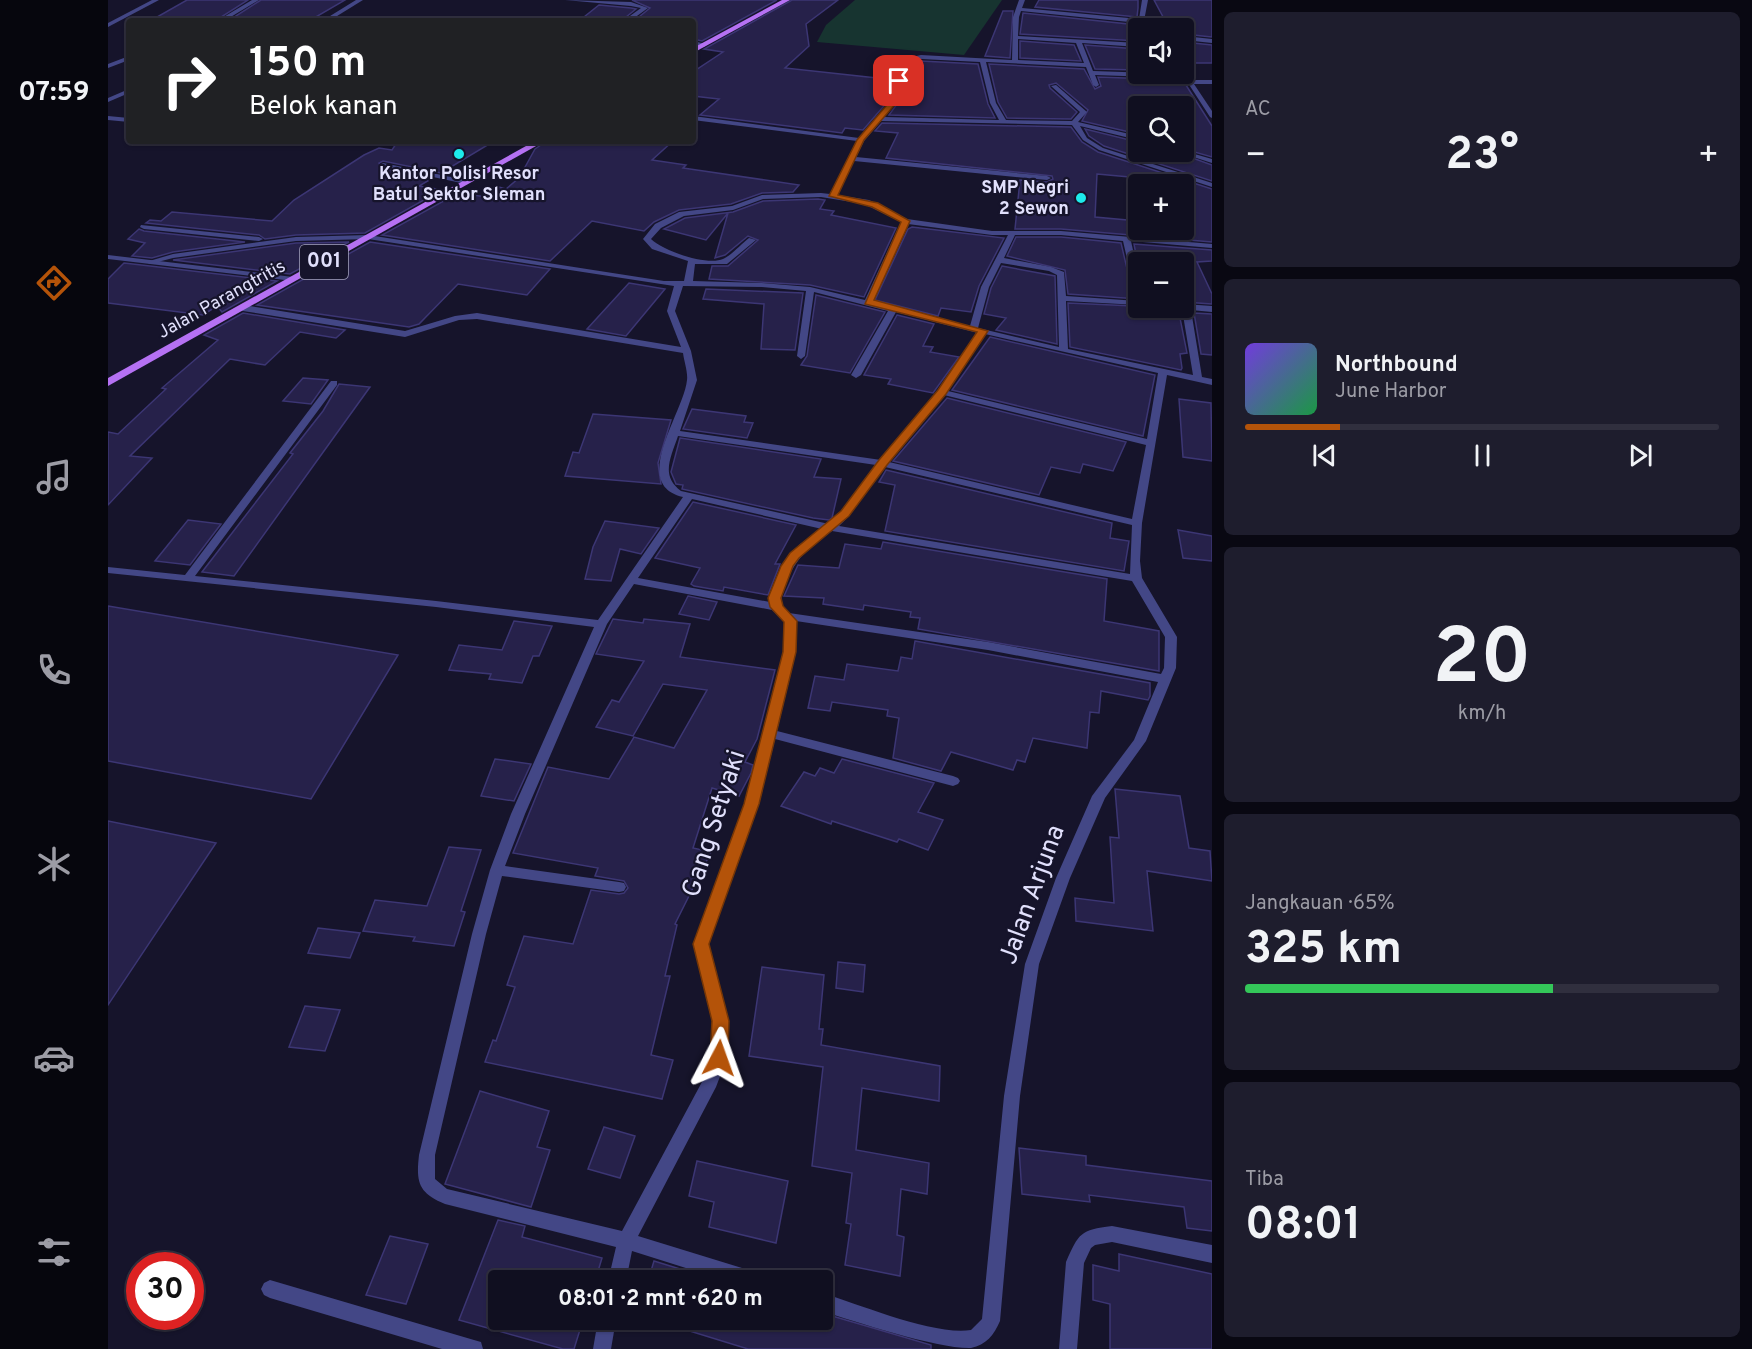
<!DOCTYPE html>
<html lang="id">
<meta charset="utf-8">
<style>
body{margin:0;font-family:Overpass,sans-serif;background:#1e1d2d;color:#f1f3f6;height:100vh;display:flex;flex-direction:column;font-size:22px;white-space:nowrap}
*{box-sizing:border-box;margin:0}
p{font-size:20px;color:#9c9ca5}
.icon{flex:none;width:33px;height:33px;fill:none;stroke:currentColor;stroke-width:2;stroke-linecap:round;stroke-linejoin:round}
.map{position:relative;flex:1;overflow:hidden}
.details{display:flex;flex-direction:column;gap:12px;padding:12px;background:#090812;width:540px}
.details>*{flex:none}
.guide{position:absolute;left:18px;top:18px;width:570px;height:126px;border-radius:6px;box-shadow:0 2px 4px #0004,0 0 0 2px #302f3e;background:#202124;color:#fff;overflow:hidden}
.buttons{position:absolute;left:1020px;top:18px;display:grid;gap:12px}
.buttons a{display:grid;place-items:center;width:66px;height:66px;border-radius:6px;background:#100f20;box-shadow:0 2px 4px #0004,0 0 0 2px #302f3e;font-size:30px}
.speed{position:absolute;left:18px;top:1252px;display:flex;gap:12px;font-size:30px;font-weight:700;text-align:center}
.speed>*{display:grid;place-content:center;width:78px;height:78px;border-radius:50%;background:#100f20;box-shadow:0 2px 4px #0004,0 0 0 2px #302f3e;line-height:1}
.speed .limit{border:9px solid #d22;background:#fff;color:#111}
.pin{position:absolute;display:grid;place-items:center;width:51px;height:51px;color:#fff;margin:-26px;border-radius:12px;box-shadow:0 3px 9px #0006}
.me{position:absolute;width:66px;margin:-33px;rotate:4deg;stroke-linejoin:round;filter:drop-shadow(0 0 4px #0008)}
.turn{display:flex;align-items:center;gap:21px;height:126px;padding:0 24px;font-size:27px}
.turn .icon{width:78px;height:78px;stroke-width:2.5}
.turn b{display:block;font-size:42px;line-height:51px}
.big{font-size:45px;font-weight:700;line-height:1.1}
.details .widget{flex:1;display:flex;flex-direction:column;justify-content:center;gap:9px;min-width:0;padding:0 21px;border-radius:9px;background:#1e1d2d}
.details .dial{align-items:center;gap:0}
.dial b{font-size:78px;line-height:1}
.song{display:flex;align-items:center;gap:18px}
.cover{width:72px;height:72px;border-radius:9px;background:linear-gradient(135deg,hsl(260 70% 55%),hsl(140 70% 35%))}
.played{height:6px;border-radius:3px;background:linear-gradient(90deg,#b45309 20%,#302f3e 20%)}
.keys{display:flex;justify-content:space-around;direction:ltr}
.heat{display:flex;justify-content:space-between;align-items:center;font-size:33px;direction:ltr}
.charge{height:9px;border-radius:4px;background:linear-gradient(90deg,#34c759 65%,#302f3e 0)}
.trip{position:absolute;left:380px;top:1270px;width:345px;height:60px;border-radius:6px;background:#100f20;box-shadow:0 2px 4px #0004,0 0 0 2px #302f3e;font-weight:700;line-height:60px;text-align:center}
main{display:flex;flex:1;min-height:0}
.dock{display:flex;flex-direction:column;width:108px;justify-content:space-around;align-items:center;background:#06060d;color:#9c9ca5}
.dock .icon{width:42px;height:42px}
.dock .on{color:#b45309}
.dock b{font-size:27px;color:#f1f3f6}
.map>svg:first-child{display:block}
</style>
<main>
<nav class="dock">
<b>07:59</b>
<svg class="icon on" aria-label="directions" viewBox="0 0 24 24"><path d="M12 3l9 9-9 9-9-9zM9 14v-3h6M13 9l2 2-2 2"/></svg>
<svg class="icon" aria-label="music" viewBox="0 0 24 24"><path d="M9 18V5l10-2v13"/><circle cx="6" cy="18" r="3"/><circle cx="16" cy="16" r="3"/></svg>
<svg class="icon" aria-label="phone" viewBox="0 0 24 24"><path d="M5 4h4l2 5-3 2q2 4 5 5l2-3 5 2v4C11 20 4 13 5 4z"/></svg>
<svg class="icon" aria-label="climate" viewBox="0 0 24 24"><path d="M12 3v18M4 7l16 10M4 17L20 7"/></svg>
<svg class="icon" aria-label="car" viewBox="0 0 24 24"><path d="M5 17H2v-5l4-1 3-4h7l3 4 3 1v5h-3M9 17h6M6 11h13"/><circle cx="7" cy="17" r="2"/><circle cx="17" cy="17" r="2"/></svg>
<svg class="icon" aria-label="filters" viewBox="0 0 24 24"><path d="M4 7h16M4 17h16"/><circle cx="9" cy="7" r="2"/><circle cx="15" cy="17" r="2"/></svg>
</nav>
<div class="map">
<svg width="1104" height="1349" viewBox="0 0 1104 1349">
<rect width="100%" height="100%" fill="#16142b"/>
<!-- green -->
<polygon fill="#173430" points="747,0 894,0 856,55 709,42 718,25"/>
<!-- building -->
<g fill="#26214a" stroke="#3c3674" stroke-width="1.5" fill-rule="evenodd">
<polygon points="79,0 140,0 107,21 42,21"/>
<polygon points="153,0 237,0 201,21 172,19 172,21 120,21"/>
<polygon points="524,0 669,0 594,41 585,39 585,21 526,21 542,8"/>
<polygon points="684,0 730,0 698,24 701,46 677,68 787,80 782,99 755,130 737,128 734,133 711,130 592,115 611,99 585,96 585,72 615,52 596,49"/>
<polygon points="931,0 1030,0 1030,8 1029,17 927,7"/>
<polygon points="1046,0 1104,0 1104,37 1076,34 1076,28 1061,28"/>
<polygon points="491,5 523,8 528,9 513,21 471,21"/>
<polygon points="895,11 905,11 902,58 877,56"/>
<polygon points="915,13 1030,25 1030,41 912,34"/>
<polygon points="912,41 966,45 973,61 912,58"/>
<polygon points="1076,42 1104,45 1104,63 1086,63 1076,48"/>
<polygon points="977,45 1030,49 1030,70 987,69"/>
<polygon points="813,61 870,64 880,104 887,118 781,115 792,100 801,63"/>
<polygon points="881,64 976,69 987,89 993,86 990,77 1072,80 1078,85 1104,126 1104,157 1076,149 1076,106 1030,106 1030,134 974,121 980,110 948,83 941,85 942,88 969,112 963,119 899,118 890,102"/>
<path d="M774,123L963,127L974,142L990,152L1104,189V242L953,229H907L912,180L939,182L945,179L944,176L778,158L790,133L767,131ZM989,174L1076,182V230H1030V221L987,217Z"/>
<polygon points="977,129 1030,142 1030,152 1068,152 1104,165 1104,181 996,146 981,136"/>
<polygon points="290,141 383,143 333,173 275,161 271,163 273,168 323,179 311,186 334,190 257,233 188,235 157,239 151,235 38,223 42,220 53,221 64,212 164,221 186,200 256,155 271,148 284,150"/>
<polygon points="439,141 565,141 544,160 578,165 575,168 691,185 685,192 654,193 623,204 571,210 546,222 536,231 484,221 442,261 274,235 350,193 379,197 391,187 398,189 411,178 427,149"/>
<polygon points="710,199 717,200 712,209 726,211 723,215 788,228 756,297 702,285 601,279 604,266 620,266 650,240 640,236 617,255 607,258 620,213 598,240 556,229 577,218 625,212 655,201"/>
<polygon points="804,227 896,238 871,286 863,312 833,308 830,316 767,300 800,229"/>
<polygon points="31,229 36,231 137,242 65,252 44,258 24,256 37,243 20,239"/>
<polygon points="908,237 953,237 1013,243 1024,290 1030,293 1030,299 960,294 957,270 899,256"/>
<polygon points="241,242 182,274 65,260 188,243"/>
<polygon points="262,242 442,269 419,295 350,284 311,324 301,327 149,305"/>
<polygon points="1026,244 1104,250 1104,261 1089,262 1104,294 1104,304 1076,302 1076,262 1030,262 1030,265"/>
<polygon points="16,263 42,266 169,281 114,312 109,306 95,315 0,303 0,279"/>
<polygon points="894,266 947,276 949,344 888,330 898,318 876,314 883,288"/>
<polygon points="521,283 557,289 518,336 479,329"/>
<polygon points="598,289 695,293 687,350 653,349 656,304 595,299"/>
<polygon points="708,295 777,312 742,373 693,365 699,356"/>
<polygon points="960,303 1070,308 1079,353 1072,354 1074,368 1073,370 962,347"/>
<polygon points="135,313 237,330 228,338 192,332 157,365 122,359 22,456 44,458 0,505 0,432 10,434 58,389 54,388 110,340 96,335"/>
<polygon points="1086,313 1104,314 1104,355 1093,354"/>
<polygon points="789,315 826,324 815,346 825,347 822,352 851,357 825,393 780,384 783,379 756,375"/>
<polygon points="882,337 1047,375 1035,436 844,390"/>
<polygon points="195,378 220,380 203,404 175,401"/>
<polygon points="231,384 262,387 126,576 94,572 185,454 182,453 215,411"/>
<polygon points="839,398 1018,442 1005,471 975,464 972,473 943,467 931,495 785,461"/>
<polygon points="1071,399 1103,403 1104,461 1075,457"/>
<polygon points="584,409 638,416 636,422 645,423 639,438 575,429"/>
<polygon points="485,414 563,420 550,463 553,484 457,476 465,452 471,453"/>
<polygon points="572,438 713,459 706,477 733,479 724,518 721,520 705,518 574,489 575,485 568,484 563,472"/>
<polygon points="778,470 1004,523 1002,538 1021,541 1016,571 777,531 787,485 771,482"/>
<polygon points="585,502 688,525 667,564 672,564 660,595 616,587 615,591 586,586 583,584 592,568 547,558"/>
<polygon points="80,520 113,524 82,565 47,561"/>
<polygon points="497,521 551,528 533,554 512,549 503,581 477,579 485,547"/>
<polygon points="1070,530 1104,536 1104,561 1075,558"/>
<polygon points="775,542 999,579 996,621 1051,631 1051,671 810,629 812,618 802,617 803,612 756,605 755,610 715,604 716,598 676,596 690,565 731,568 737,544 773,549"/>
<polygon points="580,596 609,602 601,620 571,614"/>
<polygon points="0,606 290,655 203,799 0,761"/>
<polygon points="505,619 535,623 536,619 582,624 572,657 667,670 649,739 637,762 645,765 643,773 631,796 604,788 585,848 603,852 567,924 569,925 557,976 562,976 543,1055 565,1060 554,1099 377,1062 385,1040 388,1041 407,987 399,985 416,936 465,944 483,890 511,894 516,893 520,888 516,881 487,876 490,868 405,853 440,767 501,779 526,737 566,748 599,690 555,684 525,736 488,727 504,700 511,702 536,661 488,654"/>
<polygon points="406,621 444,626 431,656 425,656 414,683 381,679 383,674 341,670 351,645 394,650"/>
<polygon points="807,641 1042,683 1042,696 1040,700 993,691 991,713 982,712 979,748 925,738 917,762 909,760 905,770 843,752 833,771 785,758 791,718 779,716 780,710 724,702 722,711 700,708 707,676 736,680 739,664 790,671 793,657 804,659"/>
<polygon points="387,759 423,764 406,801 373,796"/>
<polygon points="734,759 826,783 810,812 835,820 820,850 791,839 789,842 724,821 723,824 673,806 696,772 707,776 712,768 726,773"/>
<polygon points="1007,789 1072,796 1081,848 1102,851 1104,881 1039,871 1045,931 968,921 967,898 1006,903 1002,837 1011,838"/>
<polygon points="0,821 108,843 0,1005"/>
<polygon points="341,847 373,850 353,911 357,912 346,946 305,941 307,937 255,931 267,900 319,906"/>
<polygon points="210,928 252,933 242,958 200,953"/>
<polygon points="730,962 757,965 755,992 728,988"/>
<polygon points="654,967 716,975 711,1029 715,1029 713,1045 832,1066 831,1101 754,1088 748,1150 821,1163 819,1194 793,1189 789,1235 796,1237 792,1276 737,1265 743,1224 738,1223 744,1173 704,1166 715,1067 641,1056"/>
<polygon points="197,1006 232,1010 217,1051 181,1047"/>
<polygon points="372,1091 441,1111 429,1147 442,1150 423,1207 337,1184"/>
<polygon points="496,1127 527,1136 512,1178 480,1169"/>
<polygon points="911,1148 978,1156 978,1165 1104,1181 1104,1231 1079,1228 1076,1207 981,1195 982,1202 914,1194"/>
<polygon points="589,1161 680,1181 668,1243 601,1227 606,1202 581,1196"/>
<polygon points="390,1220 417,1226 414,1237 494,1258 487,1281 390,1281 390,1320 475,1320 466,1349 455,1349 351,1320"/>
<polygon points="282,1236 320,1244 298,1304 258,1295"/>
<polygon points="1011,1254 1104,1274 1104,1349 1002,1349 1002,1304 985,1300 985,1265 1011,1271"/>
<polygon points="546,1261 572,1269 612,1281 540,1281"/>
<polygon points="714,1313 823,1345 823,1349 640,1349 546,1320 714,1320"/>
</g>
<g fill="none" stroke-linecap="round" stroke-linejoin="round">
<!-- minor -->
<g fill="#434786" fill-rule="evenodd">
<polygon points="44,0 51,0 0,27 0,23"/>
<polygon points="144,0 151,0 116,21 109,21"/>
<polygon points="248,0 255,0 221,21 214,21"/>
<polygon points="457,0 523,2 540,8 522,21 515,21 533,8 523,6"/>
<path d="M911,0H917L914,8L1031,19L1034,0H1040L1036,21L1044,28H1039L1031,23L913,11L911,17L910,36L1030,43V47L974,43L985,71L1075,74L1083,80H1104V84H1086L1104,111V118L1102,117L1080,83L1073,78L987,75L991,85L988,87L985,85L978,67L878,62L888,103L898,120L964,121L972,112L943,86L948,85L979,112L970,122L1030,136V140L972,126L979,138L995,148L1104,183V187L991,150L975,140L964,125L773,121L756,141L748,157L939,176L943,178L939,180L746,161L729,195L761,200L799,219L884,231H953L1104,244V248L1023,241L1030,273V291L1026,289L1015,241L953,235H907L896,258L943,267L956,272L958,296L1030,301V305L958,301L960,349L1085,375L1074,309L1072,308H1076V304L1104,306V312L1083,310L1094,377L1104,379V385L1059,375L1034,523L1032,561L1034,578L1069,637L1068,668L1038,741L997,798L962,878L931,964L912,1096L892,1321C886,1335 878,1345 863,1348C830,1349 748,1322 714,1311V1293C751,1304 826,1336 863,1330L874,1319L896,1096L917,964L948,878L984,796L1026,740L1050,682L880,650L688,621V652L669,731L845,776L850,778L852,781L850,784L845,786L667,739L651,804L600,944L620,1021L619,1058L608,1087L530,1236L647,1272L653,1275L656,1281H619L524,1251L518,1281H500L508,1247L337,1204C310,1193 308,1182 311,1155L364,934L382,870L403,814L486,627L328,607L0,573V567L77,575L223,381H229V385L87,576L328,601L490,620L575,497C521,485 576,412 579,380C580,372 576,361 575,353L369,319L351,320L297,337L135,311L131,308L135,305L297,331L347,316L369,313L573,347L559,311L566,286L260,239L188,241L65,258L42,264L38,262L65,254L188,237L260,235L556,281H576L580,261L544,249L535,239L547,224L571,212L624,206L654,195L713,193L722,194L749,141L585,120V116L751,138L784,100L794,59L813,55L904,60L905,17ZM910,39L968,43L976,63L910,60ZM813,59L872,62L882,103L891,120L776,117L790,100L799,61ZM713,197L756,204L793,222L757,300L702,287L654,283L585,281L587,264H619L648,240L641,238C633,244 624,255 615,259C599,266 555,251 543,239L553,228L576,216L625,210L655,199ZM800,224L884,235H900L873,287L862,326L764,302ZM893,263L941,271L949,275L951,347L870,328L881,287ZM575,286L654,287L698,291L689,356L693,359L697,356L706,292L780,311L743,375L748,378L753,375L788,312L870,333L831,390L773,460L572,431L589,380L583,351L567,311ZM877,334L1050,373L1039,439L840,391ZM836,395L1038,445L1024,519L781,462ZM570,436L768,465L733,512L721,524L573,491C552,476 563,457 570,436ZM777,467L1024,525L1022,574L731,526L741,516ZM584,499L714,529L692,544L675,564L661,598L662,602L530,578ZM724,531L1024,581L1057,637L1056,668L1053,674L880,642L681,613L674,606C673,597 675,591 678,583C688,557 702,547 724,531ZM526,584L664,610L676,621V652L637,804L586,944L604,1021L603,1058L595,1080L514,1231L339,1189L327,1179V1155L378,934L394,876L511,892L516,891L518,887L516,883L511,882L397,866L417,814L499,624Z"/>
<polygon points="1076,36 1104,39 1104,43 1076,40"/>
<polygon points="585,41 598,44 599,45 596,47 585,45"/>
<polygon points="21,56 21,60 0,68 0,64"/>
<polygon points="21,89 21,93 0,102 0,98"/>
<polygon points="0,116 21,118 21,122 0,120"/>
<polygon points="384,141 429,141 432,143 429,145 387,143"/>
<polygon points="1076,151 1104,159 1104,163 1070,152"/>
<polygon points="275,163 358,180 362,182 358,184 273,166 272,165"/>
<polygon points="33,225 151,237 155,239 151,241 36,229 32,227"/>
<path d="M1004,1226L1104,1245V1263L1004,1242L987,1245L983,1248L976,1263L969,1349H951L958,1262C971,1233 972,1230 1004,1226Z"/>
<polygon points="162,1280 366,1340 373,1342 375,1349 334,1349 162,1298 156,1295 153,1289 156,1283"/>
<polygon points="490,1320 508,1320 503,1349 485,1349"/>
</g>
<!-- tertiary -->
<polygon fill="#434786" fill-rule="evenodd" points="0,255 185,277 189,279 185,281 0,259"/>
<!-- primary -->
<g fill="#b571f3" fill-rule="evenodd">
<polygon points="674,0 682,0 585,53 585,48"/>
<polygon points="427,141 437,141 0,386 0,378"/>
</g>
</g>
<!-- route -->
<polygon fill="#b45309" stroke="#753606" stroke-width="1.5" points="791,79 794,81 791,100 756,140 730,195 770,203 802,221 766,300 880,331 838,394 779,465 741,516 691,558 685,566 673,598 675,606 689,621 688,652 651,804 601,944 621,1021 620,1058 617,1063 611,1066 604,1063 602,1058 604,1021 585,944 636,804 675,652 676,622 662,607 660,598 673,566 682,553 733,511 771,460 830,390 869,332 757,304 793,222 764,207 721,196 749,140 784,99 787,81"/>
<!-- markers -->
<g fill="#1debec" stroke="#16142b" stroke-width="2">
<circle cx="351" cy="154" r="6"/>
<circle cx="973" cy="198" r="6"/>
</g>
<g text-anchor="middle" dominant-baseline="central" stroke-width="4.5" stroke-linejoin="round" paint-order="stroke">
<!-- far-poi labels -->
<g font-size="18" font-weight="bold" fill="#e1e0fc" stroke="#16142b">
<text x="351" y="174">Kantor Polisi Resor<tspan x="351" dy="21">Batul Sektor Sleman</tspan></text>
<text x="961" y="188" text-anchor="end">SMP Negri<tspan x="961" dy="21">2 Sewon</tspan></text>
</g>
<!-- far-street labels -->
<g font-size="18" fill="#e1e0fc" stroke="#16142b">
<text transform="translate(114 300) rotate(-29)">Jalan Parangtritis</text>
</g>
<!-- shield labels -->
<rect fill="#16142b" stroke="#a4a3bd" stroke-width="1.5" x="192" y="245" width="48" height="34" rx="4.5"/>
<g font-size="20" font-weight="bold" fill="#e1e0fc">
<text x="216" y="262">001</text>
</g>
<!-- near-street labels -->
<g font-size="26" fill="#e1e0fc" stroke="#16142b">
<text transform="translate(607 824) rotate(-72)">Gang Setyaki</text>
<text transform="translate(925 895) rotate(-70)">Jalan Arjuna</text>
</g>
</g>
</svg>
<div class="buttons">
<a><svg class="icon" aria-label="sound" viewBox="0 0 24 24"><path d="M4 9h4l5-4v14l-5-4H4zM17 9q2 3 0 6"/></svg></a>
<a><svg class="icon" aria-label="search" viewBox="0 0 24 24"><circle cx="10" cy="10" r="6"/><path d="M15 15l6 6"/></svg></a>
<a>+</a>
<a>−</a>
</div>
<div class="speed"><div class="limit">30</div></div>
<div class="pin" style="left:791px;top:81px;background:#d93025"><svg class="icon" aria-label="arrive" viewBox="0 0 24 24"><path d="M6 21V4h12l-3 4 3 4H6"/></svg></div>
<svg class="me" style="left:611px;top:1058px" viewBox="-20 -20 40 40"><path d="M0-17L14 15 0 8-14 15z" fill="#b45309" stroke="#fff" stroke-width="4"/></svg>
<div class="trip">08:01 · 2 mnt · 620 m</div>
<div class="guide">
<div class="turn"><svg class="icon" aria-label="right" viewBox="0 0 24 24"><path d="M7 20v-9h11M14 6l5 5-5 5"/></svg><div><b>150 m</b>Belok kanan</div></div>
</div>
</div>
<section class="details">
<div class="widget"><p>AC</p>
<div class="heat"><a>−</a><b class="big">23°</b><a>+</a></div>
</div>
<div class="widget">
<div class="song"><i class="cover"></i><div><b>Northbound</b><p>June Harbor</p></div></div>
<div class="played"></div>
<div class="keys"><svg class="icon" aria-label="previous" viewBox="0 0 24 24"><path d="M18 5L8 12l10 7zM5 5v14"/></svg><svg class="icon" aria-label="pause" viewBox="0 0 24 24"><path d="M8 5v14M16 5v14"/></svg><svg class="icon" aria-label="next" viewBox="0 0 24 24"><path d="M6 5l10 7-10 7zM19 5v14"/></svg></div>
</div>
<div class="widget dial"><b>20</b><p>km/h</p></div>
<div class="widget"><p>Jangkauan · 65%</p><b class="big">325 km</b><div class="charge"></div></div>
<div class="widget"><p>Tiba</p><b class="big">08:01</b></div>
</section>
</main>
